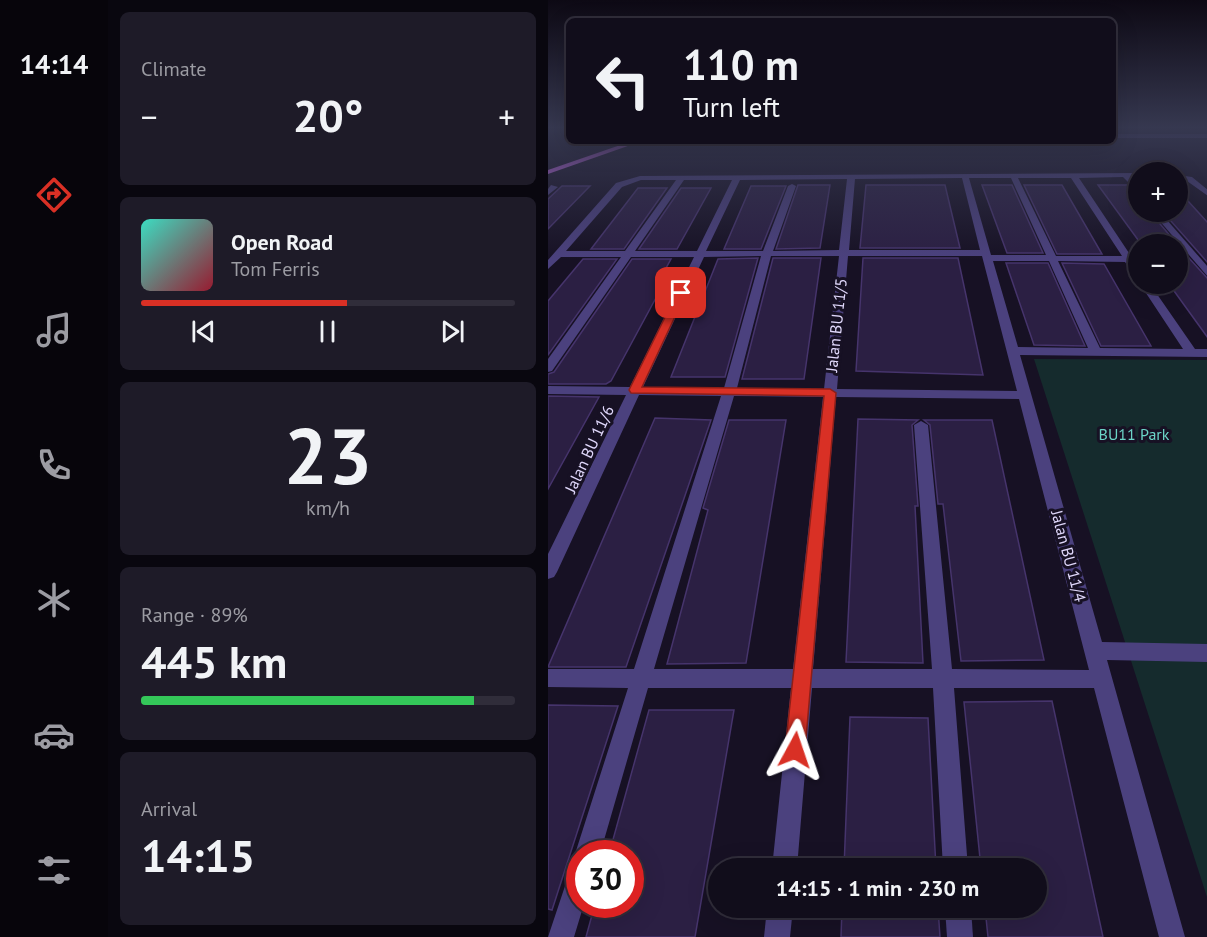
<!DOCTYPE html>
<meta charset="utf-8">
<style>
body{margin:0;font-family:"PT Sans",sans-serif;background:#1e1b28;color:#f1f3f6;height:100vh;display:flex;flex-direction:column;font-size:22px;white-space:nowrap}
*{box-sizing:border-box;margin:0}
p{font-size:20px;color:#9c9ca3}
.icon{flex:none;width:33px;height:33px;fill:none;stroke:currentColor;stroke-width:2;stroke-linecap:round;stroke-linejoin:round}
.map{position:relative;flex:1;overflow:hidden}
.panel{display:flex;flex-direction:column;gap:12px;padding:12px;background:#09070f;width:440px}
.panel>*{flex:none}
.banner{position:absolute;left:18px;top:18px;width:550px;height:126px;border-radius:9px;box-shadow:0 6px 24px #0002,0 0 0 2px #302d3a;background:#110d1b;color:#f1f3f6;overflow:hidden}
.fabs{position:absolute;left:580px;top:162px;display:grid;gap:12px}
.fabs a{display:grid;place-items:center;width:60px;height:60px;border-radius:50%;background:#110d1b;box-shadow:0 6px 24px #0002,0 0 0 2px #302d3a;font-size:30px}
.speed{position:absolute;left:18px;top:840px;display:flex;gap:12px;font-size:30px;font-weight:700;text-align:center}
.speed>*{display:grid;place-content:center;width:78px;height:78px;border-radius:50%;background:#110d1b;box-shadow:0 6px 24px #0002,0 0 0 2px #302d3a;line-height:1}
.speed .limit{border:9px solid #d22;background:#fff;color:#111}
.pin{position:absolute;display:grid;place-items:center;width:51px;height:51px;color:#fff;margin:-26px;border-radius:12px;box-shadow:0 3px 9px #0006}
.me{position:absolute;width:66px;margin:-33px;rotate:5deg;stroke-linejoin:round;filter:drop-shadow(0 0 4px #0008)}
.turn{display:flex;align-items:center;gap:21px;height:126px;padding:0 18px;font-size:27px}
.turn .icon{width:78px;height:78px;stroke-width:2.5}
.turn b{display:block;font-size:42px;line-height:51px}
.big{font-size:45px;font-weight:700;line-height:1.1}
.panel .card{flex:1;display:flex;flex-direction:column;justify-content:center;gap:9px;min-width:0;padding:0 21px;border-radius:9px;background:#1e1b28}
.panel .dial{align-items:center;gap:0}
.dial b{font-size:78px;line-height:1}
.song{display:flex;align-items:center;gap:18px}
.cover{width:72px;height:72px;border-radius:9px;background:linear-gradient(135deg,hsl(170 70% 55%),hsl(350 70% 35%))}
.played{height:6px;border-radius:3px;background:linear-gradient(90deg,#d93025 55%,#302d3a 55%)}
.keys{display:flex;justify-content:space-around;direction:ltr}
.heat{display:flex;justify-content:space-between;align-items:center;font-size:33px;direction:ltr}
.charge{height:9px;border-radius:4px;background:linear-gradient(90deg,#34c759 89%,#302d3a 0)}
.trip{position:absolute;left:160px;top:858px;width:339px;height:60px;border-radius:30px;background:#110d1b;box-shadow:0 6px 24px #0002,0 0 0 2px #302d3a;font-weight:700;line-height:60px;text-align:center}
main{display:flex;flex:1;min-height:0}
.menu{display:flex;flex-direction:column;width:108px;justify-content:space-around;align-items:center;background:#07050b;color:#9c9ca3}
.menu .icon{width:42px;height:42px}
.menu .active{color:#d93025}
.menu b{font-size:27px;color:#f1f3f6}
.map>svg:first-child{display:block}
</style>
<main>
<nav class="menu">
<b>14:14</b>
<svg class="icon active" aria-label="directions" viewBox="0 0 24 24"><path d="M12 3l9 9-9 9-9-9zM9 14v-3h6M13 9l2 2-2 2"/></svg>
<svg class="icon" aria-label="music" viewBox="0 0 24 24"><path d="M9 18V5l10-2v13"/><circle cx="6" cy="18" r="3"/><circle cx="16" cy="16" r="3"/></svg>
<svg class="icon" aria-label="phone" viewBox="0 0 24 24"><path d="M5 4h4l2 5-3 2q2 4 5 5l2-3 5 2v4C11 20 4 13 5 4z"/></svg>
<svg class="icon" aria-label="climate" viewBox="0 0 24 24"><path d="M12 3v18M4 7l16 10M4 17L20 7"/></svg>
<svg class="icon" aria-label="car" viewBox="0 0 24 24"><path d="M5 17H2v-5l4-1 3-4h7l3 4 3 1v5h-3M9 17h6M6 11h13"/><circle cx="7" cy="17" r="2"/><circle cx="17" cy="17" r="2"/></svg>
<svg class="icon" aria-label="filters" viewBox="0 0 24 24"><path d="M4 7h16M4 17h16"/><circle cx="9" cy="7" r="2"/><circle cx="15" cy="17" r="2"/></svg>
</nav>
<section class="panel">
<div class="card"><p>Climate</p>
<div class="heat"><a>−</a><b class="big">20°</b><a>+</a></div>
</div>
<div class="card">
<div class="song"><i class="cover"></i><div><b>Open Road</b><p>Tom Ferris</p></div></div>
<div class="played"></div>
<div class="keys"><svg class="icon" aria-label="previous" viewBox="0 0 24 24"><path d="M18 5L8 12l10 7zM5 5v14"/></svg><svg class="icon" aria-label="pause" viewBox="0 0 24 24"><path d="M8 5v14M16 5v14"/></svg><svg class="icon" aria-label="next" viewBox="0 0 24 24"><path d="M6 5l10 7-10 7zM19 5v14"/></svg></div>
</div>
<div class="card dial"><b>23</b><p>km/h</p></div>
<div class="card"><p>Range · 89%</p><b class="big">445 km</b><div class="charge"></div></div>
<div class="card"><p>Arrival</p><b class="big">14:15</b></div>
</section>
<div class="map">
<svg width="660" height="937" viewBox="0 0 660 937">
<rect width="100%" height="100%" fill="#171124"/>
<!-- green -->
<polygon fill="#152b2d" points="486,359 659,360 659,897"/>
<!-- building -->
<g fill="#2b1f43" stroke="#46346c" stroke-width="1.5">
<polygon points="250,185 282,185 272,248 228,249"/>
<polygon points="318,185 397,185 412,248 312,248"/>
<polygon points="434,185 464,185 495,253 459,253"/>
<polygon points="476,185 514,185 554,254 509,254"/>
<polygon points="550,185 579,185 591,197 591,212 602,212 629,244 593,244"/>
<polygon points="14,186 42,186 0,229 0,199"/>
<polygon points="203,186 238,186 213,249 176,249"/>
<polygon points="90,188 119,188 76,249 43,249"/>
<polygon points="133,188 163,188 129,249 91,249"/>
<polygon points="630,190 660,223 660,263 615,212 630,212"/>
<polygon points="630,246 660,279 660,338 621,284 630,284"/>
<polygon points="210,258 177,377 123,377 170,259"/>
<polygon points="225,258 273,258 256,379 194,379"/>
<polygon points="315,258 410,258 435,375 308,371"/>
<polygon points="35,259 69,259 0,355 0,301"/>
<polygon points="84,259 123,259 117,270 123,270 63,381 58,384 0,384 0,374 6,372"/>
<polygon points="458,263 500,263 537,346 486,345"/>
<polygon points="514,263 556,264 603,346 553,346"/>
<polygon points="0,396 51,397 0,489"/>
<polygon points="107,418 163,420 78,667 0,667"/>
<polygon points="310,419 370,420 364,425 370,506 367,506 375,663 298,662"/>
<polygon points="181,420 238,420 198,663 119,664 160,510 155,508"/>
<polygon points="376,420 444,420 496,660 413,661 395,504 390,504 382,425"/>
<polygon points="504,701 555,937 440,937 437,908 489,908 489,868 433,868 416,702"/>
<polygon points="0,705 70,706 4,910 0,909"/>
<polygon points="101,710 186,710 147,937 38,937 47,904 82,904 82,854 61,854"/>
<polygon points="302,717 380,718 388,868 296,868"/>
<polygon points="294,908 390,908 392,937 293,937"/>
</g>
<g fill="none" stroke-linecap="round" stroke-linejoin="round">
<!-- minor -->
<g fill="#4b417e" fill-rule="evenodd">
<rect x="566" y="134" width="94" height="4"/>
<path d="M591,173V177H583L591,186V193L575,177L531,178L583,256H591V262H587L591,268V278L587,277L577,262L510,261L552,348L635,349L592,284H602L647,349H660V357L472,355L554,642L660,644V662L559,660L637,937H611L546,688H406L420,868H395L385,688H264L249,868H224L243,688H100L52,854H32L30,863L27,854L80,688L0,687V669H86L173,396L91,395L9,572L6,577L0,579V554L78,395L0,394V386L82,387L146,257H83L4,371L0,372V359L73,257H13L0,269V260L68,183L92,176ZM414,178L432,250H301L307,179ZM421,178H463L498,255H443ZM470,178H523L574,256H508ZM299,179L291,250L225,251L248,186L244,184L240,186L215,251H158L192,180ZM93,180H128L77,251H18L74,187ZM136,180H184L149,251H87ZM213,256L176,388L95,387L156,257ZM223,256H291L276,389L189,388ZM300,256H434L469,391L289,389ZM445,261H501L540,348L470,347ZM186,396L275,397L245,669H106ZM288,397L471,399L541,670L404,669L380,425L373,421L366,425L384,669H265Z"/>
<polygon points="630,175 644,177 660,190 660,196 639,181 630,179"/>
<polygon points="3,185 10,187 0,195 0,189"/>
<polygon points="604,212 612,212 660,267 660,277"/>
<polygon points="32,865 32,904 36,904 26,937 0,937 23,868"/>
<polygon points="219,908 245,908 242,937 216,937"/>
<polygon points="397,908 423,908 425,937 399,937"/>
</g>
<!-- major -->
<polygon fill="#ce6bef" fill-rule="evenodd" points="84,141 94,141 0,174 0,170"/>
</g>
<!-- sky -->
<linearGradient id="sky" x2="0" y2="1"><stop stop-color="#0d0914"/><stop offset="0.49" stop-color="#363850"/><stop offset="1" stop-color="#363850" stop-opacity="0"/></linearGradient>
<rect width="660" height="260" fill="url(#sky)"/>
<!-- route -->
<polygon fill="#d93025" stroke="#8d1f18" stroke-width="1.5" points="130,291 138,293 94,387 282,389 288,393 257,750 254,757 247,760 240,757 237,750 276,396 83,393 81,390"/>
<g text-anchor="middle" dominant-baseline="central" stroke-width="6" stroke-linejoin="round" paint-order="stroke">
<!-- street labels -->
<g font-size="16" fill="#e0d8fb" stroke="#171124">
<text transform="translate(288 325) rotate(-84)">Jalan BU 11/5</text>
<text transform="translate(41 449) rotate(-65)">Jalan BU 11/6</text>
<text transform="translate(521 556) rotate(75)">Jalan BU 11/4</text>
</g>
<!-- park labels -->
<g font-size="16" fill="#6bd4c7" stroke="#171124">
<text x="586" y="434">BU11 Park</text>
</g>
</g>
</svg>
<div class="fabs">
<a>+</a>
<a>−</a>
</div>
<div class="speed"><div class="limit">30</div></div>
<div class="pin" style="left:133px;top:293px;background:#d93025"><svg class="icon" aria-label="arrive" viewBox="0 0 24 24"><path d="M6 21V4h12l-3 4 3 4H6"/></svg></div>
<svg class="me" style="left:247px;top:750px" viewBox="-20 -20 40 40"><path d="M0-17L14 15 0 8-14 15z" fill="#d93025" stroke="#fff" stroke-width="4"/></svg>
<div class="trip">14:15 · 1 min · 230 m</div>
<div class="banner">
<div class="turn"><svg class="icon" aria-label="left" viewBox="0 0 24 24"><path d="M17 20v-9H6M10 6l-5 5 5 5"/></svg><div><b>110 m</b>Turn left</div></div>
</div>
</div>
</main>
